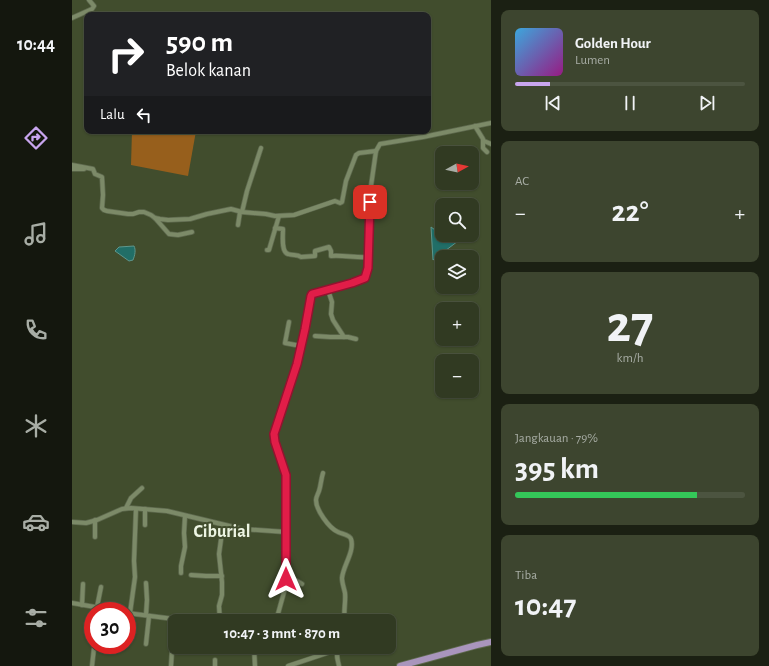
<!DOCTYPE html>
<html lang="id">
<meta charset="utf-8">
<style>
body{margin:0;font-family:"Alegreya Sans",sans-serif;background:#3d452f;color:#f1f3f6;height:100vh;display:flex;flex-direction:column;font-size:15px;white-space:nowrap}
*{box-sizing:border-box;margin:0}
p{font-size:13px;color:#a8ada5}
.icon{flex:none;width:22px;height:22px;fill:none;stroke:currentColor;stroke-width:2;stroke-linecap:round;stroke-linejoin:round}
.map{position:relative;flex:1;overflow:hidden}
.details{display:flex;flex-direction:column;gap:10px;padding:10px;background:#1b2013;width:278px}
.details>*{flex:none}
.top-card{position:absolute;left:12px;top:12px;width:347px;height:122px;border-radius:8px;box-shadow:0 1px 3px #0004,0 0 0 1px #4c5440;background:#202124;color:#fff;overflow:hidden}
.needle{width:26px;rotate:82deg}
.controls{position:absolute;left:363px;top:146px;display:grid;gap:8px}
.controls a{display:grid;place-items:center;width:44px;height:44px;border-radius:8px;background:#313a22;box-shadow:0 1px 3px #0004,0 0 0 1px #4c5440;font-size:20px}
.speed{position:absolute;left:12px;top:602px;display:flex;gap:8px;font-size:20px;font-weight:700;text-align:center}
.speed>*{display:grid;place-content:center;width:52px;height:52px;border-radius:50%;background:#313a22;box-shadow:0 1px 3px #0004,0 0 0 1px #4c5440;line-height:1}
.speed .limit{border:6px solid #d22;background:#fff;color:#111}
.pin{position:absolute;display:grid;place-items:center;width:34px;height:34px;color:#fff;margin:-17px;border-radius:8px;box-shadow:0 2px 6px #0006}
.me{position:absolute;width:44px;margin:-22px;rotate:0deg;stroke-linejoin:round;filter:drop-shadow(0 0 3px #0008)}
.turn{display:flex;align-items:center;gap:14px;height:84px;padding:0 16px;font-size:18px}
.turn .icon{width:52px;height:52px;stroke-width:2.5}
.turn b{display:block;font-size:28px;line-height:34px}
.then{display:flex;align-items:center;height:38px;padding:0 16px;background:#0003;gap:8px;font-size:15px}
.big{font-size:30px;font-weight:600;line-height:1.1}
.details .card{flex:1;display:flex;flex-direction:column;justify-content:center;gap:6px;min-width:0;padding:0 14px;border-radius:8px;background:#3d452f}
.details .dial{align-items:center;gap:0}
.dial b{font-size:52px;line-height:1}
.song{display:flex;align-items:center;gap:12px}
.cover{width:48px;height:48px;border-radius:6px;background:linear-gradient(135deg,hsl(200 70% 55%),hsl(310 70% 35%))}
.played{height:4px;border-radius:2px;background:linear-gradient(90deg,#c8a5ee 15%,#4c5440 15%)}
.keys{display:flex;justify-content:space-around;direction:ltr}
.heat{display:flex;justify-content:space-between;align-items:center;font-size:22px;direction:ltr}
.charge{height:6px;border-radius:3px;background:linear-gradient(90deg,#34c759 79%,#4c5440 0)}
.trip{position:absolute;left:96px;top:614px;width:228px;height:40px;border-radius:8px;background:#313a22;box-shadow:0 1px 3px #0004,0 0 0 1px #4c5440;font-weight:600;line-height:40px;text-align:center}
main{display:flex;flex:1;min-height:0}
.menu{display:flex;flex-direction:column;width:72px;justify-content:space-around;align-items:center;background:#14170e;color:#a8ada5}
.menu .icon{width:28px;height:28px}
.menu .active{color:#c8a5ee}
.menu b{font-size:18px;color:#f1f3f6}
.map>svg:first-child{display:block}
</style>
<main>
<nav class="menu">
<b>10:44</b>
<svg class="icon active" aria-label="directions" viewBox="0 0 24 24"><path d="M12 3l9 9-9 9-9-9zM9 14v-3h6M13 9l2 2-2 2"/></svg>
<svg class="icon" aria-label="music" viewBox="0 0 24 24"><path d="M9 18V5l10-2v13"/><circle cx="6" cy="18" r="3"/><circle cx="16" cy="16" r="3"/></svg>
<svg class="icon" aria-label="phone" viewBox="0 0 24 24"><path d="M5 4h4l2 5-3 2q2 4 5 5l2-3 5 2v4C11 20 4 13 5 4z"/></svg>
<svg class="icon" aria-label="climate" viewBox="0 0 24 24"><path d="M12 3v18M4 7l16 10M4 17L20 7"/></svg>
<svg class="icon" aria-label="car" viewBox="0 0 24 24"><path d="M5 17H2v-5l4-1 3-4h7l3 4 3 1v5h-3M9 17h6M6 11h13"/><circle cx="7" cy="17" r="2"/><circle cx="17" cy="17" r="2"/></svg>
<svg class="icon" aria-label="filters" viewBox="0 0 24 24"><path d="M4 7h16M4 17h16"/><circle cx="9" cy="7" r="2"/><circle cx="15" cy="17" r="2"/></svg>
</nav>
<div class="map">
<svg width="419" height="666" viewBox="0 0 419 666">
<rect width="100%" height="100%" fill="#414d2d"/>
<!-- green -->
<polygon fill="#975f1c" points="60,131 124,131 116,176 59,165"/>
<!-- water -->
<g fill="#216e67" stroke="#5e968c">
<polygon points="359,227 374,238 379,235 394,235 361,260"/>
<path d="M62,246C64,250 63,255 61,260L57,261L43,251L47,247Z"/>
</g>
<g fill="none" stroke-linecap="round" stroke-linejoin="round">
<defs>
<g id="street">
<polyline points="0,18 20,9 22,6 17,0"/>
<polyline points="403,126 411,139 411,148 415,152"/>
<polyline points="412,141 419,144"/>
<polyline points="0,165 21,169 23,174 30,177 31,195 30,208 32,210 35,211 56,214 61,214 67,212 72,212 79,215 83,218 88,219 96,220 118,219 135,214 159,209 170,212 194,214 203,216 222,215 263,201 268,203 270,202 274,181 284,155 287,153 304,151"/>
<polyline points="0,169 12,169"/>
<polyline points="170,212 175,191 189,148"/>
<polyline points="83,218 97,234 106,235 120,232"/>
<polyline points="166,225 168,212"/>
<path d="M203,228L211,229C211,236 209,252 216,254C221,256 225,254 229,257L243,256V251L257,247L259,251V256C272,255 284,258 297,257"/>
<polyline points="195,250 197,250 207,216"/>
<polyline points="256,290 260,302 259,314 261,320 272,337"/>
<polyline points="217,322 213,343 229,346"/>
<polyline points="243,336 258,337 276,337 284,339"/>
<path d="M251,473C249,479 249,485 247,491C246,494 244,497 244,500C244,510 257,528 266,532C270,534 278,535 279,539C283,551 271,566 270,578C270,583 272,588 273,593C274,603 271,612 273,621"/>
<polyline points="54,508 59,498 70,488"/>
<polyline points="23,520 23,537"/>
<polyline points="0,522 14,523 25,520 50,509 59,508 95,511 170,529 214,532"/>
<polyline points="73,525 73,509"/>
<polyline points="109,573 109,566 113,547 112,533 113,516"/>
<polyline points="119,575 134,576 150,576"/>
<polyline points="214,581 223,580 230,584"/>
<polyline points="74,583 75,600 74,615"/>
<polyline points="0,603 46,611"/>
<polyline points="10,605 11,584"/>
<polyline points="25,607 29,587"/>
<polyline points="55,613 102,619"/>
<polyline points="58,613 63,577 62,561 64,509"/>
<polyline points="148,621 147,606 150,595 150,582 147,554 151,525"/>
<path d="M204,621L214,585V481C213,465 203,450 202,434L225,364L233,329L239,296L240,294L280,283L293,278L296,268L298,193L304,151L308,144L351,137L419,123"/>
<polyline points="74,644 77,616"/>
<polyline points="182,647 183,666"/>
<path d="M267,649C263,655 266,660 267,666"/>
<polyline points="20,666 22,648"/>
<polyline points="99,666 102,619 116,621"/>
<polyline points="143,666 143,660"/>
<polyline points="216,666 267,649"/>
</g>
<polyline id="primary" points="328,666 405,645 419,642"/>
</defs>
<!-- street casing -->
<use href="#street" stroke="#5e694e" stroke-width="5.5"/>
<!-- primary casing -->
<use href="#primary" stroke="#5e694e" stroke-width="8"/>
<!-- street -->
<use href="#street" stroke="#7c8a68" stroke-width="4"/>
<!-- primary -->
<use href="#primary" stroke="#a995bc" stroke-width="6"/>
</g>
<g fill="none" stroke-linecap="round" stroke-linejoin="round">
<defs>
<polyline id="route" points="214,579 214,475 203,442 202,434 225,364 233,329 239,296 240,294 280,283 293,278 296,268 298,202"/>
</defs>
<!-- route casing -->
<use href="#route" stroke="#92132f" stroke-width="10"/>
<!-- route -->
<use href="#route" stroke="#e11d48" stroke-width="7"/>
</g>
<g text-anchor="middle" dominant-baseline="central" stroke-width="4" stroke-linejoin="round" paint-order="stroke">
<!-- quarter labels -->
<g font-size="18" font-weight="bold" fill="#edf5e3" stroke="#414d2d">
<text x="150" y="532">Ciburial</text>
</g>
</g>
</svg>
<div class="controls">
<a><svg class="needle" viewBox="-14 -14 28 28"><path d="M0-13l5 13h-10z" fill="#e53935"/><path d="M0 13l5-13h-10z" fill="#a8ada5"/></svg></a>
<a><svg class="icon" aria-label="search" viewBox="0 0 24 24"><circle cx="10" cy="10" r="6"/><path d="M15 15l6 6"/></svg></a>
<a><svg class="icon" aria-label="layers" viewBox="0 0 24 24"><path d="M12 4l9 5-9 5-9-5zM3 14l9 5 9-5"/></svg></a>
<a>+</a>
<a>−</a>
</div>
<div class="speed"><div class="limit">30</div></div>
<div class="pin" style="left:298px;top:202px;background:#d93025"><svg class="icon" aria-label="arrive" viewBox="0 0 24 24"><path d="M6 21V4h12l-3 4 3 4H6"/></svg></div>
<svg class="me" style="left:214px;top:579px" viewBox="-20 -20 40 40"><path d="M0-17L14 15 0 8-14 15z" fill="#e11d48" stroke="#fff" stroke-width="4"/></svg>
<div class="trip">10:47 · 3 mnt · 870 m</div>
<div class="top-card">
<div class="turn"><svg class="icon" aria-label="right" viewBox="0 0 24 24"><path d="M7 20v-9h11M14 6l5 5-5 5"/></svg><div><b>590 m</b>Belok kanan</div></div>
<div class="then">Lalu<svg class="icon" aria-label="left" viewBox="0 0 24 24"><path d="M17 20v-9H6M10 6l-5 5 5 5"/></svg></div>
</div>
</div>
<section class="details">
<div class="card">
<div class="song"><i class="cover"></i><div><b>Golden Hour</b><p>Lumen</p></div></div>
<div class="played"></div>
<div class="keys"><svg class="icon" aria-label="previous" viewBox="0 0 24 24"><path d="M18 5L8 12l10 7zM5 5v14"/></svg><svg class="icon" aria-label="pause" viewBox="0 0 24 24"><path d="M8 5v14M16 5v14"/></svg><svg class="icon" aria-label="next" viewBox="0 0 24 24"><path d="M6 5l10 7-10 7zM19 5v14"/></svg></div>
</div>
<div class="card"><p>AC</p>
<div class="heat"><a>−</a><b class="big">22°</b><a>+</a></div>
</div>
<div class="card dial"><b>27</b><p>km/h</p></div>
<div class="card"><p>Jangkauan · 79%</p><b class="big">395 km</b><div class="charge"></div></div>
<div class="card"><p>Tiba</p><b class="big">10:47</b></div>
</section>
</main>
